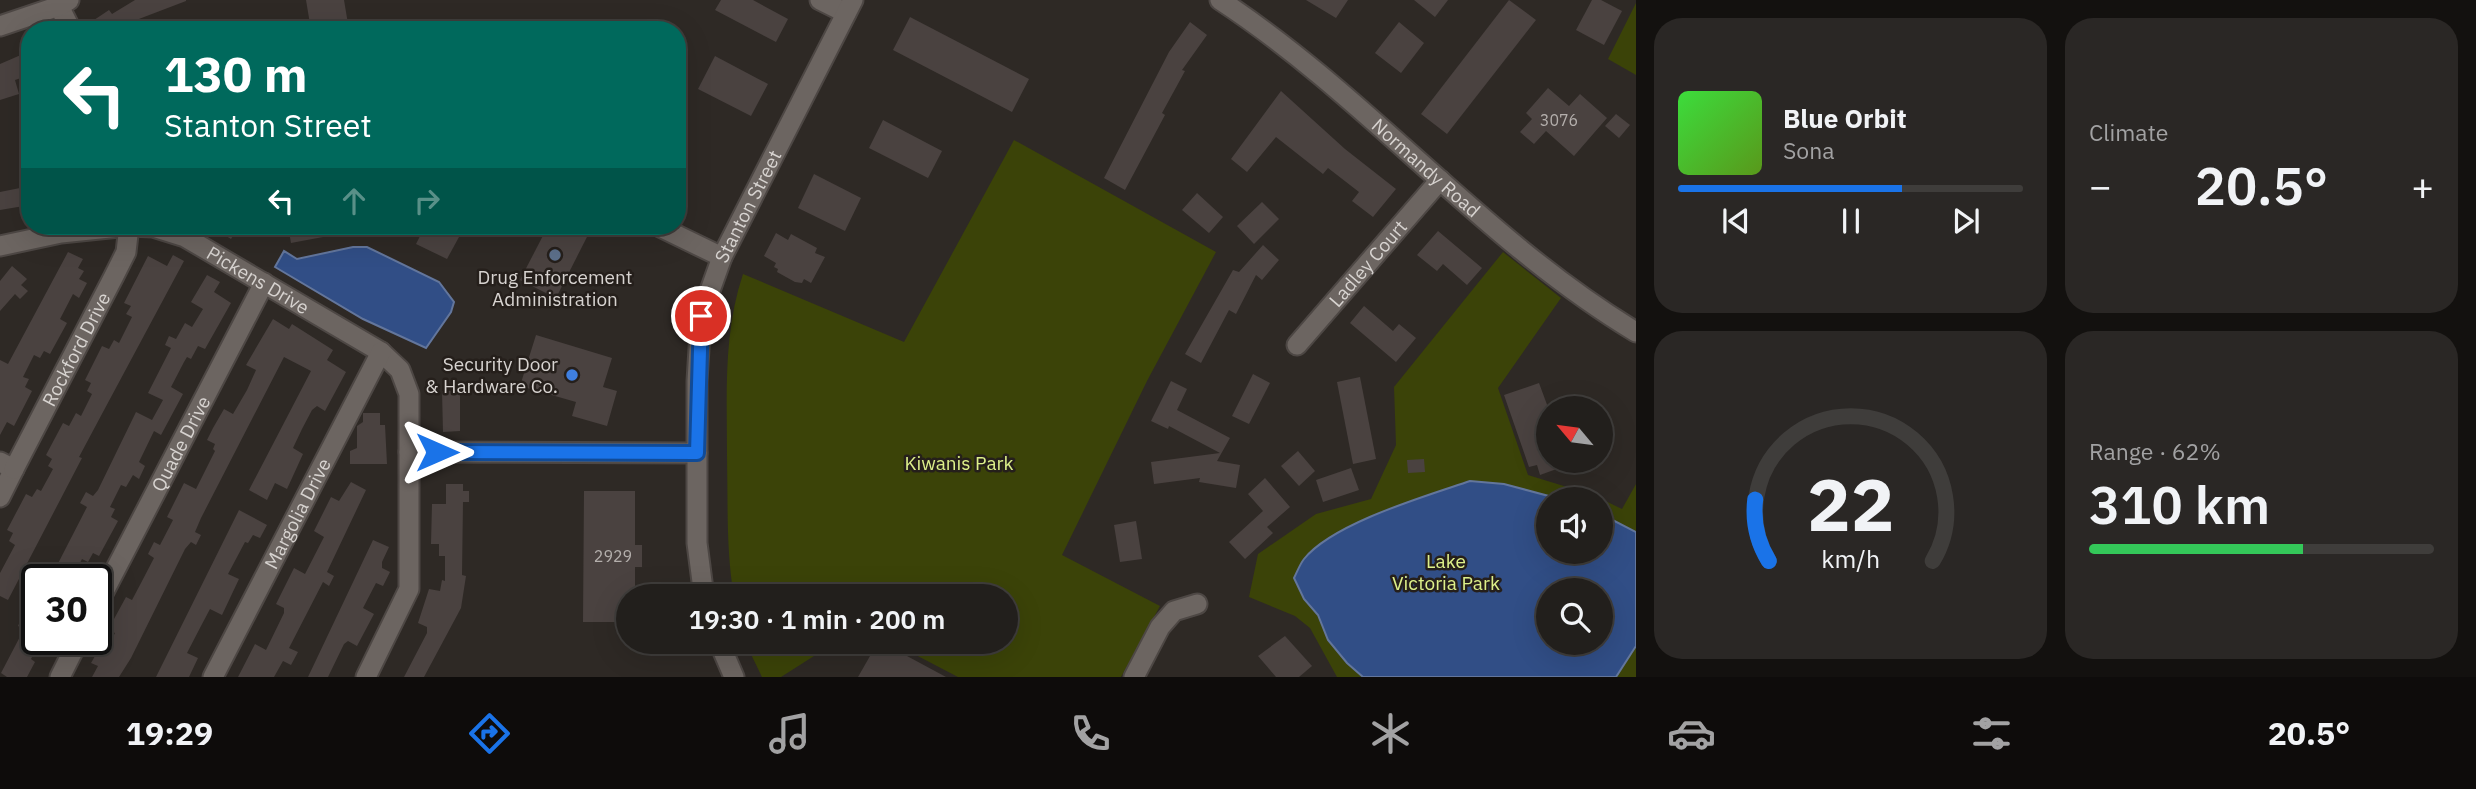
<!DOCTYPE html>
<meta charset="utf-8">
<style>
body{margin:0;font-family:"IBM Plex Sans",sans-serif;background:#2a2725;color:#f1f3f6;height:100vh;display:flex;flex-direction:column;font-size:26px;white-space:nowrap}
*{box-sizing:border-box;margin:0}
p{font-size:23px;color:#a2a2a3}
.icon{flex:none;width:38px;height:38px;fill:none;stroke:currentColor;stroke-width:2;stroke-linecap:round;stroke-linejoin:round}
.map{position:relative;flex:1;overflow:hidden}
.sheet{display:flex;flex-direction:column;gap:18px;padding:18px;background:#13110f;width:840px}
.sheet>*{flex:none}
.top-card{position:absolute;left:21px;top:21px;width:665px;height:214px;border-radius:28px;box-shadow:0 7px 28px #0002,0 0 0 2px #3f3d3b;background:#00695c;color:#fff;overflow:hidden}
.needle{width:46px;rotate:299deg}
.controls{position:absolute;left:1536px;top:396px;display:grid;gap:14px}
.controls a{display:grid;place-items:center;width:77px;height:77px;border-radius:50%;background:#221f1c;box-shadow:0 7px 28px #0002,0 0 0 2px #3f3d3b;font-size:35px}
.speed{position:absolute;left:21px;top:564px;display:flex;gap:14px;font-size:35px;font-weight:700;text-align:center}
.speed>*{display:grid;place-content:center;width:91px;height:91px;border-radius:50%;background:#221f1c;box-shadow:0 7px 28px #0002,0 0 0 2px #3f3d3b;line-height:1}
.speed .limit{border:4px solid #111;border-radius:10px;background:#fff;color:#111}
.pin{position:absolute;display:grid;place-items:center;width:60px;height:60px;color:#fff;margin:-30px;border:4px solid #fff;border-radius:50%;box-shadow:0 2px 7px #0007}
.me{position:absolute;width:77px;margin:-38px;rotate:90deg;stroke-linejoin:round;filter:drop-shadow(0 0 5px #0008)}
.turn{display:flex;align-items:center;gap:24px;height:147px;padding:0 28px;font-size:32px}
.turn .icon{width:91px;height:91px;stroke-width:2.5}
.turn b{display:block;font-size:49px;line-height:60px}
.lanes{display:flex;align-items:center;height:66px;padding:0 28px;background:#0003;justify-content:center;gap:35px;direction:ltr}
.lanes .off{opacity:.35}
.big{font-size:52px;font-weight:600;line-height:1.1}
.sheet .tile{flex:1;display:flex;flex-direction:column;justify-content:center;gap:10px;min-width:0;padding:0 24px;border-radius:28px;background:#2a2725}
.sheet .dial{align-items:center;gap:0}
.dial svg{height:182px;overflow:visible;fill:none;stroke:#3f3d3b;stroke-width:7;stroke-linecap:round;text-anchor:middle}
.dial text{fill:#f1f3f6;stroke:none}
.song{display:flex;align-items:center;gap:21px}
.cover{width:84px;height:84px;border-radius:10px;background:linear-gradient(135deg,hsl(120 70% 55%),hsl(90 70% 35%))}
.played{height:7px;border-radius:4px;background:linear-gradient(90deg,#1a73e8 65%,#3f3d3b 65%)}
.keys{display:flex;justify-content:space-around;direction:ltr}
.heat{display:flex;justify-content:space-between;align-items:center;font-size:38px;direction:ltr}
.charge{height:10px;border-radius:5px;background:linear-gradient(90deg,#34c759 62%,#3f3d3b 0)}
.sheet .tiles{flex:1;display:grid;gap:18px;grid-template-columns:repeat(2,1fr)}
.trip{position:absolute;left:616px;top:584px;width:402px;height:70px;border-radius:35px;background:#221f1c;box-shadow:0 7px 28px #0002,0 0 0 2px #3f3d3b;font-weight:600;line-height:70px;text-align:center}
.tabs{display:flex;height:112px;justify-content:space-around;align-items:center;background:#0e0c0b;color:#a2a2a3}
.tabs .icon{width:49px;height:49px}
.tabs .current{color:#1a73e8}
.tabs b{font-size:32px;color:#f1f3f6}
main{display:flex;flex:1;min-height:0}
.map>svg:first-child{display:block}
</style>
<main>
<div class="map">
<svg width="1636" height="677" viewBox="0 0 1636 677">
<rect width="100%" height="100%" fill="#2e2925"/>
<!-- green -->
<g fill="#3b4308" fill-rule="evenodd">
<polygon points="1636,3 1636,75 1608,59"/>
<path d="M1014,140L1216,252L1147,381L1062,555L1160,606L1121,677H958L891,642H1006V597H734C726,550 728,504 727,456C727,395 723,334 743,274L904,342Z"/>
<path d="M1503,252L1561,298L1498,388L1528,475L1593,495L1622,509L1636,484V677H1337L1310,628L1295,616L1249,597L1258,554L1316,514L1371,499L1396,445L1394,387ZM1549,499H1601V551H1549ZM1549,590H1601V642H1549Z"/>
<polygon points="745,642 836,642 781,677 762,677"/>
</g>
<!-- water -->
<g fill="#314e86" stroke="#63769c" stroke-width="2" fill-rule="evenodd">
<polygon points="353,247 367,247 439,282 454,302 451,312 426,348 363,319 275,267 284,251 297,259"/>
<path d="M1470,481L1504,484L1560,499H1549V551H1601V514L1636,532V646L1616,677H1363L1347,663L1328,640L1318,615L1304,599L1294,578C1297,572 1300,564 1304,559C1333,523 1426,496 1470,481ZM1549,590H1601V642H1549Z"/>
</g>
<!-- building -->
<g fill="#4a4240">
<polygon points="135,0 186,0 186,1 131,22 118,30 100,30 94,20 109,10 112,14"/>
<polygon points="306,0 344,0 349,30 311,30"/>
<polygon points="721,0 753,0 788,19 776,42 715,10"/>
<polygon points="1306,0 1348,0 1336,18"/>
<polygon points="1414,0 1448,0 1435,17"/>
<polygon points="1509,0 1536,20 1447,134 1421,114"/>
<polygon points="1592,0 1601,0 1622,11 1604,45 1576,30"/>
<polygon points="910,17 1029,79 1012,112 893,50"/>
<polygon points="1190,22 1207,35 1182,70 1185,71 1162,113 1165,115 1125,190 1104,178 1169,52"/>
<polygon points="1399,22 1424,43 1401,73 1375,53"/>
<polygon points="30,51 30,75 15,80 19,94 0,100 0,64"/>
<polygon points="715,56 768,84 751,116 698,89"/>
<polygon points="1548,88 1569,106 1580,94 1607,118 1574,156 1546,131 1534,144 1520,132 1532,119 1526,113"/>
<polygon points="1281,91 1345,149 1396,189 1373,217 1352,201 1359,192 1328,168 1323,174 1276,137 1247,172 1231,159"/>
<polygon points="1616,114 1630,125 1619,138 1605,126"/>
<polygon points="883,120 942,151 928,178 869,148"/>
<polygon points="814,174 861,198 845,231 798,208"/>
<polygon points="30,186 30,205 0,210 0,192"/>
<polygon points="1197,193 1223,217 1209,233 1182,210"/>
<polygon points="1262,202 1279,219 1254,244 1237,226"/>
<polygon points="210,226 239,226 231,239"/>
<polygon points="288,226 354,226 355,231 291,243"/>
<polygon points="425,226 465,226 447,259 416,244"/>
<polygon points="548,226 580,226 590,231 556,298 520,280"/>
<polygon points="1438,231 1482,268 1467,285 1443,264 1437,271 1417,255"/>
<polygon points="776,233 788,240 791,234 817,248 815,253 825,257 811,283 804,279 802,283 795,282 777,272 778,269 774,267 776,263 764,256"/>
<polygon points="1263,245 1279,260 1262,280 1256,275 1236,314 1229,310 1201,363 1185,354 1233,270 1239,272"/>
<polygon points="68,252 83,259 78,268 84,271 79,279 87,283 79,298 73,294 60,319 67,323 50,354 44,351 40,358 34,355 23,377 29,379 25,387 32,391 14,426 7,422 0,435 0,360 8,364"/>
<polygon points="173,255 184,261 103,412 79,457 82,458 8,600 0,596 0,573 15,545 9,541 13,533 7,530 26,494 32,497 37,489 41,491 53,469 48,466 52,459 46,455 63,423 69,426 76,413 81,416 92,394 87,391 91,383 85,380 102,346 109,349 114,340 119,343 132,317 126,314 131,306 124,303 148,256 167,266"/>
<polygon points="12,266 27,279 21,285 28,291 20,299 15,294 0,311 0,281"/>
<polygon points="207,275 220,282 214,292 231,303 205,349 198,346 191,359 187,357 184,362 171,387 183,394 161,435 154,431 139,462 145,466 139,479 133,475 126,487 121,485 110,507 115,509 111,517 118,521 99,556 93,553 88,562 82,559 72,579 50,579 87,507 80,503 86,492 93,496 98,490 136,412 152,420 163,400 148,393 171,348 165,345 169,336 176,339 185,323 192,327 203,309 191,302"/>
<polygon points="1364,306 1393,331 1399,324 1416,338 1396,362 1350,323"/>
<polygon points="273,319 289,329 292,324 333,350 327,360 346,372 325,411 317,406 312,410 302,429 293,448 303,454 287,489 275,483 267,500 249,490 311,371 284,357 201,518 195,532 201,535 196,545 191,542 185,549 131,658 119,677 92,677 98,666 91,663 99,649 105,652 115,633 108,630 126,597 132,600 141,583 154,558 148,554 154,542 160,545 173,520 167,517 184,483 196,489 215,451 213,449 215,444 207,440 213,428 224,409 233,414 247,390 256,370 246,365"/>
<polygon points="536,335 612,358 603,387 617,391 607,426 572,416 576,402 520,386"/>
<polygon points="1253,374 1270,383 1249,424 1232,416"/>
<polygon points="1360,377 1376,459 1353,464 1337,382"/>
<polygon points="1171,381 1187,389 1177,410 1230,438 1217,461 1240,465 1236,488 1199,482 1200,478 1154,484 1151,462 1220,453 1169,426 1168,429 1151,421"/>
<polygon points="1539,383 1549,410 1549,460 1576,462 1540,475 1537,465 1529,467 1504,395"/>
<polygon points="442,391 460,391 460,431 443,432"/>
<polygon points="363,413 380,413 380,425 385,425 387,464 350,464 350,451 357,448 357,426 363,422"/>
<polygon points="1298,451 1315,471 1299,486 1281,466"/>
<polygon points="1424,459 1425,472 1408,473 1407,460"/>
<polygon points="1351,468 1359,490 1323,502 1316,480"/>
<polygon points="1265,478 1290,507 1267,527 1273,533 1245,559 1229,542 1263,511 1248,494"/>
<polygon points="351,482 366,490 327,572 334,576 329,586 323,582 289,648 298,652 291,665 283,661 274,677 238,677 255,644 266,650 284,613 284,608 276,604 294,568 305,574 324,537 314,531 331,497 339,501"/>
<polygon points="446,484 463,484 463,491 469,491 469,502 463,502 462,575 466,576 461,608 424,677 404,677 427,633 427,627 418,623 429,589 440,591 442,580 445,581 445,556 439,556 439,544 431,544 432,504 446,504"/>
<polygon points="584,491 635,491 635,545 642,545 642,567 635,567 635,597 628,597 628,622 583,622"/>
<polygon points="239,510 267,525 260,538 253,535 248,543 245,542 228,574 239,579 222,615 210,609 201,626 187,653 198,658 189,677 156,677"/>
<polygon points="1136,521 1142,559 1120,562 1114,525"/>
<polygon points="373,540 389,547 382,562 382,568 390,572 383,586 376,583 363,608 374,614 357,646 348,641 344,644 328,677 308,677"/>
<polygon points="23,615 37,622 37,639 41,639 31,659 35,662 27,677 7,677 1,673 24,629 18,626"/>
<polygon points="1285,636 1312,666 1299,677 1276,677 1258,656"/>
<polygon points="844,642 881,642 946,677 858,677 870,656"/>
</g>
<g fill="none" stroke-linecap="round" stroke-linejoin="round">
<defs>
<g id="minor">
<polyline points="820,0 846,13"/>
<path id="s1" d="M1220,0C1368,97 1483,240 1636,332"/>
<polyline points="59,6 71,30"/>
<polyline points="0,26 59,6 69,0"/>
<polyline points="658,226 722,257"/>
<path id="s2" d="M0,246L61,233L129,226L153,227L185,237L381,352L400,370L409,394V589L366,677"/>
<path id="s3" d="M1297,345L1440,180"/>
<polyline points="409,452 697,453"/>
<polyline points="0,462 14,469 0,497"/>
<path id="s4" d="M14,469L114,276L126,252L129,226"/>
<path id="s5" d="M704,597L697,543V381L701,316L722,257L853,0"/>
<path id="s6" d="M96,607L264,283"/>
<polyline points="719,642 734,677"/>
<polyline points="60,677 79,639"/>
<path id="s7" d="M213,677L381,352"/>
<polyline points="1134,677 1160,627 1174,611 1197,604"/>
</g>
</defs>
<!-- minor casing -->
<use href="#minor" stroke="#4d4744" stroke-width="23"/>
<!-- minor -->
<use href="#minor" stroke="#6c6561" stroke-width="19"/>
</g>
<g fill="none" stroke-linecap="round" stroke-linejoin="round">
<defs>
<polyline id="route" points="437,452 697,453 701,316"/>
</defs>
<!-- route casing -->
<use href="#route" stroke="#114b97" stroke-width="18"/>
<!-- route -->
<use href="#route" stroke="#1a73e8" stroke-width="12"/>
</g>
<!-- markers -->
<circle fill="#5c6f8a" stroke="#251f1b" stroke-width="2.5" cx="555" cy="255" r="7"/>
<circle fill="#3f7fe0" stroke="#251f1b" stroke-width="2.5" cx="572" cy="375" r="7"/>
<g text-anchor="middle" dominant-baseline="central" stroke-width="5" stroke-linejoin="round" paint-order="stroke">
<!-- number labels -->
<g font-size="16" fill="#b4afac">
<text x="1559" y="120">3076</text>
<text x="613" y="556">2929</text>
</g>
<!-- street labels -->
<g font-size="19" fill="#d7d3d0" stroke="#251f1b">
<text stroke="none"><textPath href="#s1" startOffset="266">Normandy Road</textPath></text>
<text stroke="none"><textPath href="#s5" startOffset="401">Stanton Street</textPath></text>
<text stroke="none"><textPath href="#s3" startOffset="108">Ladley Court</textPath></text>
<text stroke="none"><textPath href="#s2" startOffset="273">Pickens Drive</textPath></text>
<text stroke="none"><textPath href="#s4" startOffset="135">Rockford Drive</textPath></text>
<text stroke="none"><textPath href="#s6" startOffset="184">Quade Drive</textPath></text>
<text stroke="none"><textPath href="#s7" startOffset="184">Margolia Drive</textPath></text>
</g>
<!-- poi labels -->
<g font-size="19" fill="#d7d3d0" stroke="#251f1b">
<text x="555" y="277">Drug Enforcement<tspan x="555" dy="22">Administration</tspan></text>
<text x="558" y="364" text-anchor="end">Security Door<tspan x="558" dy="22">&amp; Hardware Co.</tspan></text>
</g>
<!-- park labels -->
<g font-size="19" fill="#ddf08a" stroke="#251f1b">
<text x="959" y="463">Kiwanis Park</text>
<text x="1446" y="561">Lake<tspan x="1446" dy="22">Victoria Park</tspan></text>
</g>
</g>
</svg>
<div class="controls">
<a><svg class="needle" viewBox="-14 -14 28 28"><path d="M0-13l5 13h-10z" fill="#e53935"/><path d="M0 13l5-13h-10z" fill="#a2a2a3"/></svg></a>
<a><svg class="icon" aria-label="sound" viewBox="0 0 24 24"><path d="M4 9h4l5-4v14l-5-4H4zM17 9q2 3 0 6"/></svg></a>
<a><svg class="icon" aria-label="search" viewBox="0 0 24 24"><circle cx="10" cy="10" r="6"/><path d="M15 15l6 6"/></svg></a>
</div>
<div class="speed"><div class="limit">30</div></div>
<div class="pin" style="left:701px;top:316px;background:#d93025"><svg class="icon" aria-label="arrive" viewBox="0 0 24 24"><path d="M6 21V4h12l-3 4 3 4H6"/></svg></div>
<svg class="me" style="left:437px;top:452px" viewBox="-20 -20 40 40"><path d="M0-17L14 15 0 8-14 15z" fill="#1a73e8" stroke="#fff" stroke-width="4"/></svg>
<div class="trip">19:30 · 1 min · 200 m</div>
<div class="top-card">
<div class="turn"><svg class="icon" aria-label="left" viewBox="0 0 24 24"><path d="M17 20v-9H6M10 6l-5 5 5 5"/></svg><div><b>130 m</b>Stanton Street</div></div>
<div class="lanes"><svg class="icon" aria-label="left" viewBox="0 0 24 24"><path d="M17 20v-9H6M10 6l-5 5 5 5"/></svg><svg class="icon off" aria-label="ahead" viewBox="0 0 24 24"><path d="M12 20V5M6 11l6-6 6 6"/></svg><svg class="icon off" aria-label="right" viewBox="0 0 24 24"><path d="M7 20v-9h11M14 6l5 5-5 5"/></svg></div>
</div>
</div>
<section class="sheet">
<div class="tiles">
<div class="tile">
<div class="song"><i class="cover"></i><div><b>Blue Orbit</b><p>Sona</p></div></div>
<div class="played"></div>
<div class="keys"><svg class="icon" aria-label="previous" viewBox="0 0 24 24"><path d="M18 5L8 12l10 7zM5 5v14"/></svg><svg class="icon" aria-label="pause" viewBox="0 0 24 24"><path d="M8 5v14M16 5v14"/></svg><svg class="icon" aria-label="next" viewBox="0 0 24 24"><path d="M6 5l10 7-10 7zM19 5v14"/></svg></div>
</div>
<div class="tile"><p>Climate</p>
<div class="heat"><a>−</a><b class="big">20.5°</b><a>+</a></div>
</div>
<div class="tile dial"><svg viewBox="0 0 100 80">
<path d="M14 69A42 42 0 1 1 86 69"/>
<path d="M14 69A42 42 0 0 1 8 42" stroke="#1a73e8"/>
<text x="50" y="56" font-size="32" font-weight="700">22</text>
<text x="50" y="72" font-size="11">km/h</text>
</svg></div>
<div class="tile"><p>Range · 62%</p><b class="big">310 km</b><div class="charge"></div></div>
</div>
</section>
</main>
<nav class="tabs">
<b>19:29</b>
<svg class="icon current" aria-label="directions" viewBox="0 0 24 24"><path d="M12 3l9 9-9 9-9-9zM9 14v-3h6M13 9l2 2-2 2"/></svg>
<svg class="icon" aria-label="music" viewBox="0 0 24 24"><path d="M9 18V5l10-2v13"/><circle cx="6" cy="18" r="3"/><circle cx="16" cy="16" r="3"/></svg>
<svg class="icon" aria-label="phone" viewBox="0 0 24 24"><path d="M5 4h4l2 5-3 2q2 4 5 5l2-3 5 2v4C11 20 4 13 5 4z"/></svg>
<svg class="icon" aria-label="climate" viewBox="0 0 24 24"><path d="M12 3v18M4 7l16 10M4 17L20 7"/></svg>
<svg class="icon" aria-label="car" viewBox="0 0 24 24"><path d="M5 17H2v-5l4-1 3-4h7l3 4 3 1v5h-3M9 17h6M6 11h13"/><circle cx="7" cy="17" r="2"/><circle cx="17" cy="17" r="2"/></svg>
<svg class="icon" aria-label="filters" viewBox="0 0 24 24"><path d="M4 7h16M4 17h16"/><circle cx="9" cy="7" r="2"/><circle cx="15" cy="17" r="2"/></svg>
<b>20.5°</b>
</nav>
